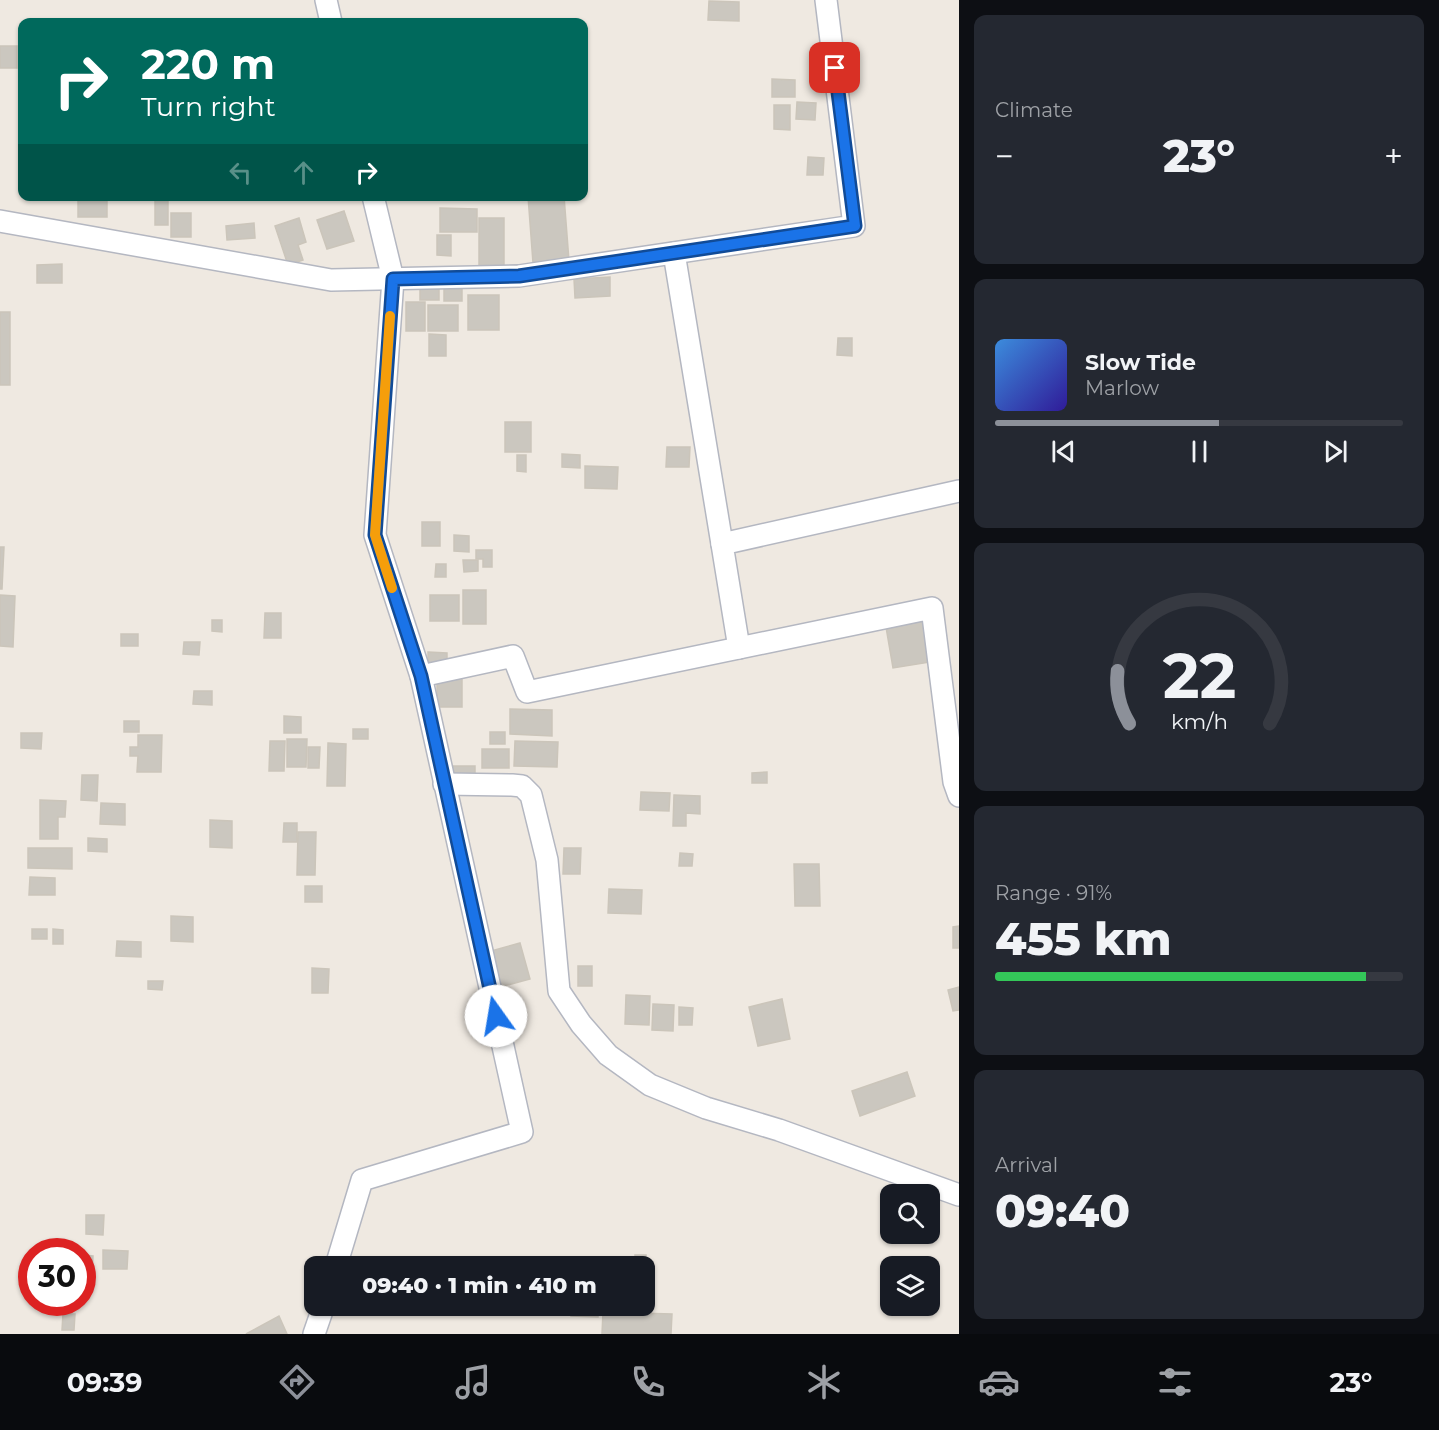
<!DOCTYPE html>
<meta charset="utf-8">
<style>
body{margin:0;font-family:Montserrat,sans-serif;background:#242831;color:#f1f3f6;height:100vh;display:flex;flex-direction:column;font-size:22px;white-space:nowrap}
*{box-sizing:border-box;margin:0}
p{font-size:20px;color:#9ea1a6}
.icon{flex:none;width:33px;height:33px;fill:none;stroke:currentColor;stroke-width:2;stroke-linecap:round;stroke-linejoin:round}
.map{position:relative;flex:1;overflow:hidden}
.drawer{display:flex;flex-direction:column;gap:15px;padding:15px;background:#0d0f14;width:480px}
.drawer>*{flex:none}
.hud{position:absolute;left:18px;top:18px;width:570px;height:183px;border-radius:12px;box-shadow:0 2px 4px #0004;background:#00695c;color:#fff;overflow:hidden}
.buttons{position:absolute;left:880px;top:1184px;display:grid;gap:12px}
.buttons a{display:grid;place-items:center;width:60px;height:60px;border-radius:12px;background:#171b24;box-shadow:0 2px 4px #0004;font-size:30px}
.speed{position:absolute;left:18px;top:1238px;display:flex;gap:12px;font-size:30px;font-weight:700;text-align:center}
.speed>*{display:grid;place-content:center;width:78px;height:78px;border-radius:50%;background:#171b24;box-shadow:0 2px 4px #0004;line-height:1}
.speed .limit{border:9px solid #d22;background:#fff;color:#111}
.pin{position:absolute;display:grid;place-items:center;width:51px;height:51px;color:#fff;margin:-26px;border-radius:12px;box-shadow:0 3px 9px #0006}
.me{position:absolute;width:66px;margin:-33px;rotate:347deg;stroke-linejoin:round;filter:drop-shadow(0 0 4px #0008)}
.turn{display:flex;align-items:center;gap:21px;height:126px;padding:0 24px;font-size:27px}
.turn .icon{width:78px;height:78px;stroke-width:2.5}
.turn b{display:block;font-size:42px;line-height:51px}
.lanes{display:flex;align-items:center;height:57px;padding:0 24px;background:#0003;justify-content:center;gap:30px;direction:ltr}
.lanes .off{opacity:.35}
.big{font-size:45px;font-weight:800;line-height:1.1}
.drawer .tile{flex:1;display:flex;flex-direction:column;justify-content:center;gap:9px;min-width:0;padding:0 21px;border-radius:12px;background:#242831}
.drawer .dial{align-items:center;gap:0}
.dial svg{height:156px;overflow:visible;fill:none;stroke:#363941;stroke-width:7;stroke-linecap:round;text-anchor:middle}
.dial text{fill:#f1f3f6;stroke:none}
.song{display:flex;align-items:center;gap:18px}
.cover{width:72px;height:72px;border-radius:9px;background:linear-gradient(135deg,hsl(210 70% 55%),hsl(250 70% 35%))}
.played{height:6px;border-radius:3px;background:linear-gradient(90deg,#8c9099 55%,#363941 55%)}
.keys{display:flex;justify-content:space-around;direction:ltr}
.heat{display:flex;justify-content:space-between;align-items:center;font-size:33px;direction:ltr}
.charge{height:9px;border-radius:4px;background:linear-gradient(90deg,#34c759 91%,#363941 0)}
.trip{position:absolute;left:304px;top:1256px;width:351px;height:60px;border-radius:12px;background:#171b24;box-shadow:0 2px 4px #0004;font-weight:800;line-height:60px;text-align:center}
.tabs{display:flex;height:96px;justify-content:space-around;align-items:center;background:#090b0e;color:#9ea1a6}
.tabs .icon{width:42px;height:42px}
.tabs .current{color:#8c9099}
.tabs b{font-size:27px;color:#f1f3f6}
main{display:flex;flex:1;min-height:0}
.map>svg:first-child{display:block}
</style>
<main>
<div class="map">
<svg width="959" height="1334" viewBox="0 0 959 1334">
<rect width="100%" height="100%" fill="#efe9e1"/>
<!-- building -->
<g fill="#cbc7bf" stroke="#cbc5ba" stroke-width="1.5">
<polygon points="709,1 739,2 739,21 708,20"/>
<rect x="0" y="46" width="17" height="22"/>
<polygon points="772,79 795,80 795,97 772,97"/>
<polygon points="797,102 816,103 815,120 796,119"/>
<polygon points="774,105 790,105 790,130 774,129"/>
<polygon points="808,157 824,158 823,175 807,175"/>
<rect x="78" y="196" width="29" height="21"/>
<rect x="278" y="196" width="45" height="3"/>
<polygon points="528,196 564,196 569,261 533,263"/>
<rect x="155" y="198" width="13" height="27"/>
<polygon points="440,208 477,209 477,232 440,232"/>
<polygon points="344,211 354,241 327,249 317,220"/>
<rect x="171" y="213" width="20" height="24"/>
<polygon points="299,218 306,242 298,245 303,260 288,265 275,226"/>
<rect x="479" y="218" width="25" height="49"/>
<polygon points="254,223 255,238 227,240 226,226"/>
<polygon points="437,235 451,235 451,256 437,255"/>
<polygon points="62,264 62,283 37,283 37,265"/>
<polygon points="610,277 610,296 575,298 574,279"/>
<rect x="420" y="286" width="19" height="14"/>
<rect x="444" y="286" width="18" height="15"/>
<rect x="468" y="295" width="31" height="35"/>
<rect x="406" y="302" width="19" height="29"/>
<rect x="428" y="305" width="30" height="26"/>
<rect x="0" y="312" width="10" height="73"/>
<polygon points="429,334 446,335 446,356 429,356"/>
<polygon points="838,338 852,338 852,356 837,355"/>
<rect x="505" y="422" width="26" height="30"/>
<polygon points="667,447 690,447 689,467 666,467"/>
<polygon points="562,454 580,455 580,468 562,467"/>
<polygon points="517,455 526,455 526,472 517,471"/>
<polygon points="585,466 618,467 617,489 585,488"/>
<rect x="422" y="522" width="18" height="24"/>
<polygon points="454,535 469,536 469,552 454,551"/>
<polygon points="0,547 4,547 2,589 0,589"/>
<polygon points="476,550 492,550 492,567 483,567 483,559 476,559"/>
<polygon points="463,560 478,560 478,571 464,572"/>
<polygon points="436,564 446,564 446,577 435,577"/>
<rect x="463" y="590" width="23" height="34"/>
<polygon points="0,595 15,596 13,647 0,646"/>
<rect x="430" y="595" width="29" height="26"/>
<polygon points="265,613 281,613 281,638 264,638"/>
<polygon points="942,618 949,659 893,668 886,627"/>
<polygon points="212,620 222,620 222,632 212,631"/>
<rect x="121" y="634" width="17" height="12"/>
<polygon points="184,642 200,642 199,655 183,654"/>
<polygon points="428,652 447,653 447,666 428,666"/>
<rect x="437" y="677" width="25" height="30"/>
<polygon points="194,691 212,691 212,705 193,704"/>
<polygon points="510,709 552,710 552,736 510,734"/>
<polygon points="284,716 301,717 301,733 284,733"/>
<rect x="124" y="721" width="15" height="11"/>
<rect x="353" y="729" width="15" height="10"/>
<rect x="490" y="732" width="15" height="12"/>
<polygon points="21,733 42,733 41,749 21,748"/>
<polygon points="138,735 162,735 161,772 137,772 138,756 130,756 130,747 138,747"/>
<polygon points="287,739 307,739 306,767 287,767"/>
<polygon points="270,741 285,741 284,771 269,771"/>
<polygon points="515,741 558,742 557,767 514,766"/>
<polygon points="328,743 346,744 345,786 327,786"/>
<polygon points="308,747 320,747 319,768 308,768"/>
<rect x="482" y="749" width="27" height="19"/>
<rect x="452" y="766" width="23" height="15"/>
<polygon points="767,772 767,783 752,783 752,773"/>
<polygon points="82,775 98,775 97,801 81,800"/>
<polygon points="641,792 670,793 669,811 640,810"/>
<polygon points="674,795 700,796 700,814 686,813 686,826 673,826"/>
<polygon points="40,800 66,801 65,817 58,817 58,839 40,839"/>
<polygon points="101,803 125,804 125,825 100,824"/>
<polygon points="210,820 232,821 232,848 210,847"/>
<polygon points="284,823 297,823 297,842 283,842"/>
<polygon points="298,832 316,832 315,875 297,875"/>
<polygon points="88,838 107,839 107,852 88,851"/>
<polygon points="28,848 72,848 72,869 28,868"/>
<polygon points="564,848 581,848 580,874 563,874"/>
<polygon points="680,853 693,854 692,866 679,866"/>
<polygon points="794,864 819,864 820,906 795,906"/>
<polygon points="30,877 55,878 55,895 29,895"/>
<rect x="305" y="886" width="17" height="16"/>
<polygon points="609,889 642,890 641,914 608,913"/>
<polygon points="171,916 193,917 193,942 171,941"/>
<polygon points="959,926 959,948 953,948 953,927"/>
<rect x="32" y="929" width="15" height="10"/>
<polygon points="53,929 63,930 63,944 53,944"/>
<polygon points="117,941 141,942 141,957 116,956"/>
<polygon points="520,943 530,979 500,987 491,951"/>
<rect x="578" y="966" width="14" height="20"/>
<polygon points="312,968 329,969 328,993 312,993"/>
<polygon points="148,981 163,981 162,990 148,989"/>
<polygon points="959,987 959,1010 953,1011 948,990"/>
<polygon points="626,995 650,996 649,1025 625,1024"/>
<polygon points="782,999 790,1039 758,1046 749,1007"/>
<polygon points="653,1004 674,1005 673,1031 652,1030"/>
<polygon points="679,1007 693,1008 692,1025 679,1025"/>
<polygon points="907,1072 915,1096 860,1116 852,1091"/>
<polygon points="86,1215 104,1215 103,1235 86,1234"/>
<polygon points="103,1250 128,1251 127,1269 103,1269"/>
<polygon points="82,1255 93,1256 92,1273 82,1273"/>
<polygon points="635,1255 646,1255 646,1266 635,1265"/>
<polygon points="889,1283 891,1283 891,1305 909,1305 909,1315 889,1315"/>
<rect x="930" y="1283" width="9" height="18"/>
<polygon points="572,1305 599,1305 598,1317 571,1316"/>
<polygon points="603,1312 672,1314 671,1334 602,1334"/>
<polygon points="63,1314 75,1314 74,1330 62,1330"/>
<polygon points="279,1316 287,1334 246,1334"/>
</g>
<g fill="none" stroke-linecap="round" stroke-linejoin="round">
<defs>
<g id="street">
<polyline points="326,0 331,22"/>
<polyline points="373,196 393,279 375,535 421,676 513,656 527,692 932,608 954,782 959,796"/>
<polyline points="0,221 331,280 519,276 854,226 826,0"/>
<polyline points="674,253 722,544"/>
<polyline points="739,648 722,544 959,491"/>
<polyline points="444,784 512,785 522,786 531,795 547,860 559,991 581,1024 608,1055 650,1085 706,1108 779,1130 959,1195"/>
<polyline points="336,1266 362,1180 522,1132 421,676"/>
<polyline points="314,1334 324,1305"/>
</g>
</defs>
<!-- street casing -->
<use href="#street" stroke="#b4b7c1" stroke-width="24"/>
<!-- street -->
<use href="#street" stroke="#fff" stroke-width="21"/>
</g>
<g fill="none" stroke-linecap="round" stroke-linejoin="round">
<defs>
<polyline id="route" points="496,1016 421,676 375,535 393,279 519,276 855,226 835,68"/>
</defs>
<!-- route casing -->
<use href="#route" stroke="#114b97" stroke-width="15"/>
<!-- route -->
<use href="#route" stroke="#1a73e8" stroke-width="10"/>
<!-- slow -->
<polyline stroke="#f59e0b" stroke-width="10" points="390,316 375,535 392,588"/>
</g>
</svg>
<div class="buttons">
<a><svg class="icon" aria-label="search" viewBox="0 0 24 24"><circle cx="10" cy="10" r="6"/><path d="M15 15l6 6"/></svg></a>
<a><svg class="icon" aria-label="layers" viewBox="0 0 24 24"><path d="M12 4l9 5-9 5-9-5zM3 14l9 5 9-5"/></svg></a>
</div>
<div class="speed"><div class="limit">30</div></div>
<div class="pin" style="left:835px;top:68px;background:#d93025"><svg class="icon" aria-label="arrive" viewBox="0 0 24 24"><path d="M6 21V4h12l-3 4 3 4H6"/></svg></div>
<svg class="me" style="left:496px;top:1016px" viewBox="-20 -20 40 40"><circle r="19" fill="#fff"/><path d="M0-13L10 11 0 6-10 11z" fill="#1a73e8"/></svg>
<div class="trip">09:40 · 1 min · 410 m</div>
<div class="hud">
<div class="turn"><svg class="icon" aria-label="right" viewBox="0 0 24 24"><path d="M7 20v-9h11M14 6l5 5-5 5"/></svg><div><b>220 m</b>Turn right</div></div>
<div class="lanes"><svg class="icon off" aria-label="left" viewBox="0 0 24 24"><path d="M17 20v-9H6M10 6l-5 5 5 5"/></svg><svg class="icon off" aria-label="ahead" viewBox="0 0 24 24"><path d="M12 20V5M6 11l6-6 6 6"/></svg><svg class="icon" aria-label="right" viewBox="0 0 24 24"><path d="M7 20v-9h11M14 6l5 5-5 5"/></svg></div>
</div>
</div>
<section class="drawer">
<div class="tile"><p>Climate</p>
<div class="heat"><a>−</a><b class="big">23°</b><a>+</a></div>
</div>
<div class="tile">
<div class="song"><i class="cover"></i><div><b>Slow Tide</b><p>Marlow</p></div></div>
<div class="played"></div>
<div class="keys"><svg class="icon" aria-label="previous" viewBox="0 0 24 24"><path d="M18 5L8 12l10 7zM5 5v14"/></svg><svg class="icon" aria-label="pause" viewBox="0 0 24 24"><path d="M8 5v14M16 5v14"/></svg><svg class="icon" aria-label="next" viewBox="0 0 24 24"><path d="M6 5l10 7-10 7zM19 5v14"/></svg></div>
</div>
<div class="tile dial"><svg viewBox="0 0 100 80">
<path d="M14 69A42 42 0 1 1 86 69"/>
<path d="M14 69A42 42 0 0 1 8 42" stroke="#8c9099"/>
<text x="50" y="56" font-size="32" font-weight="700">22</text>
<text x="50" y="72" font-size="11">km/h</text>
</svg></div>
<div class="tile"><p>Range · 91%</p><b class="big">455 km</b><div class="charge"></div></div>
<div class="tile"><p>Arrival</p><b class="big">09:40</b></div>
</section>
</main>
<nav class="tabs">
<b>09:39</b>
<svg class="icon current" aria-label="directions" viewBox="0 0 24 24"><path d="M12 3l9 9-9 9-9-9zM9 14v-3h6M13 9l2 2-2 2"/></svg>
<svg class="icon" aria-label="music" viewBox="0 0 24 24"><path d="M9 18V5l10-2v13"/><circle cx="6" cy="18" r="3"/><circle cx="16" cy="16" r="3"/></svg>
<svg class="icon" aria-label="phone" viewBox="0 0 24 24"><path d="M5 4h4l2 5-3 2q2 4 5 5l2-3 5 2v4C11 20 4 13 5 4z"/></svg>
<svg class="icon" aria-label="climate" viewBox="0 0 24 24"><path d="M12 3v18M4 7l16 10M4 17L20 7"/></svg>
<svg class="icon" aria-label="car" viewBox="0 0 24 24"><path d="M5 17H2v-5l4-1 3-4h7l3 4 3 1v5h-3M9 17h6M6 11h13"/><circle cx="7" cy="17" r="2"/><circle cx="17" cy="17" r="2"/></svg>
<svg class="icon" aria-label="filters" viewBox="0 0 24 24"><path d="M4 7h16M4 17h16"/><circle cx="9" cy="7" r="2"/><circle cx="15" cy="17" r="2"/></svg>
<b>23°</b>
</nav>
